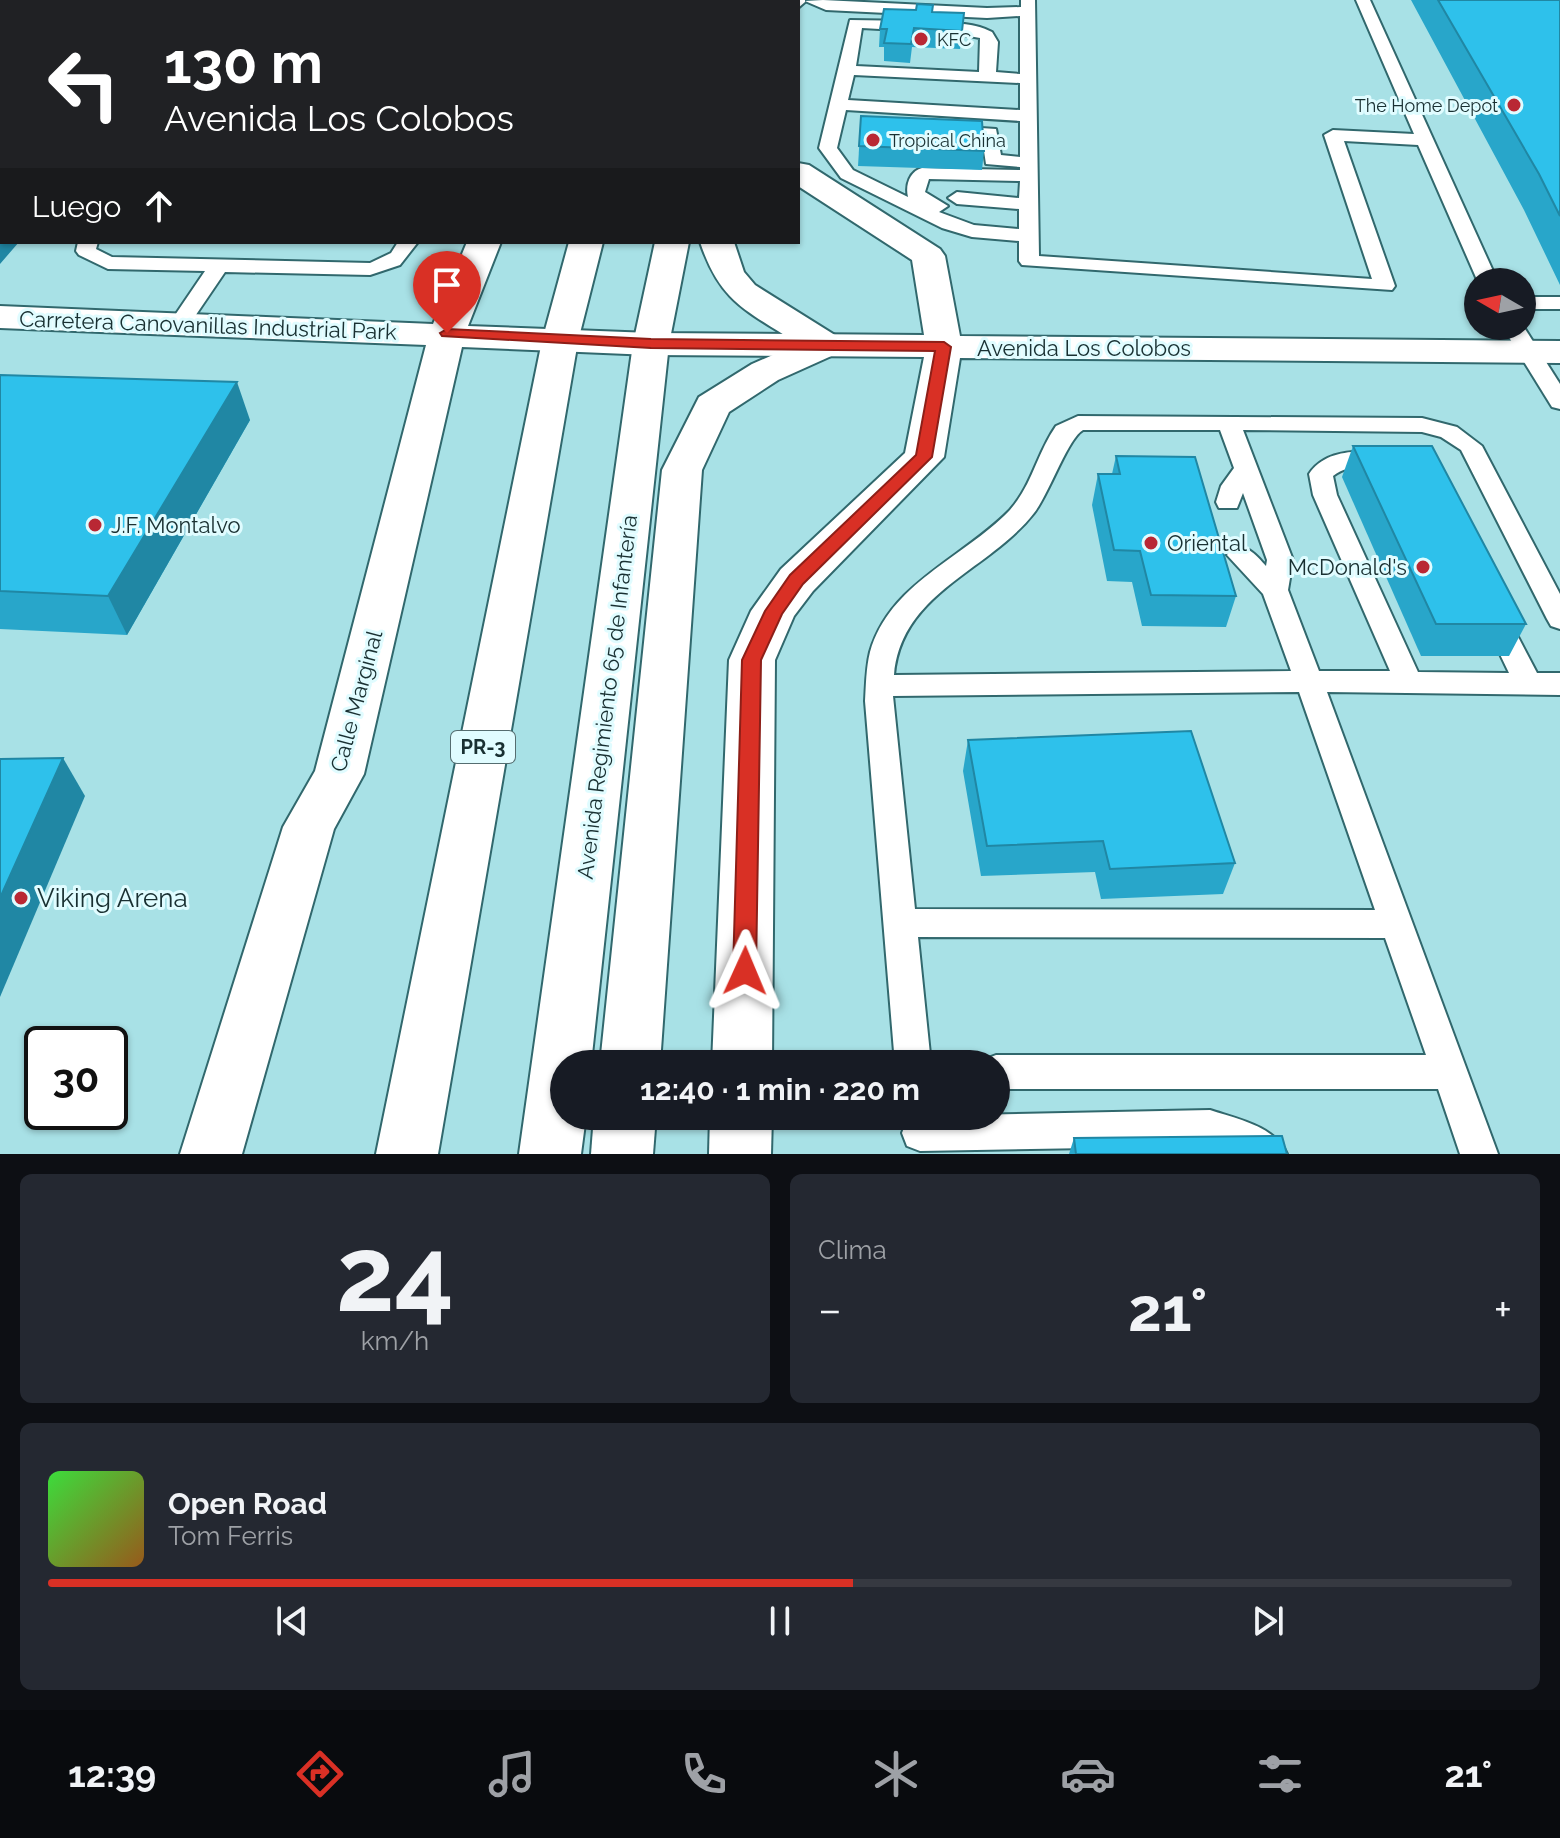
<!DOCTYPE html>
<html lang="es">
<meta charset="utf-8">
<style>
body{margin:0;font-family:Raleway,sans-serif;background:#242831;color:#f1f3f6;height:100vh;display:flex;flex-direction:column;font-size:30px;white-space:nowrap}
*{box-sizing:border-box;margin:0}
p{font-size:26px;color:#9ea1a6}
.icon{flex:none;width:44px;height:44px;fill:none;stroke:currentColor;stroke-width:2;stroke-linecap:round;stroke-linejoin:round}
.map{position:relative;height:1154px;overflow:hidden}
.drawer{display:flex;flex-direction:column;gap:20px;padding:20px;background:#0d0f14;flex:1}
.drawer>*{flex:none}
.top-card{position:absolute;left:0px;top:0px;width:800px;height:244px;box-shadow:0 2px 6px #0004;background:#202124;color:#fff;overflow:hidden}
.needle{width:52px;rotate:279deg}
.controls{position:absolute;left:1464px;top:268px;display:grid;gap:16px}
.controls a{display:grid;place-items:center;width:72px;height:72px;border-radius:50%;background:#171b24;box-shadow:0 2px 6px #0004;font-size:40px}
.speed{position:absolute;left:24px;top:1026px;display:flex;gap:16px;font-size:40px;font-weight:700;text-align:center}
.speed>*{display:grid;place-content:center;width:104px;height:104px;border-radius:50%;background:#171b24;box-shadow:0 2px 6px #0004;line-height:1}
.speed .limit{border:4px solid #111;border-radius:12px;background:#fff;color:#111}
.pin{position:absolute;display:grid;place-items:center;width:68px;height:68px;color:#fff;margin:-82px -34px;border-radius:50% 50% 50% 0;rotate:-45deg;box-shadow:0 0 8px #0007}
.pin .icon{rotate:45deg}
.me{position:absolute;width:88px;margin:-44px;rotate:1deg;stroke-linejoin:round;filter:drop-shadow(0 0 6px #0008)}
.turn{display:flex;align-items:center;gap:28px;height:168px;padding:0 32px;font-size:36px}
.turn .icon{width:104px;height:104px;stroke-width:2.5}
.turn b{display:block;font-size:56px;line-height:68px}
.then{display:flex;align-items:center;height:76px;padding:0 32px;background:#0003;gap:16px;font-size:30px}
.big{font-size:60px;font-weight:700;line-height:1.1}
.drawer .tile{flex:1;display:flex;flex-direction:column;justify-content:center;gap:12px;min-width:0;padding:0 28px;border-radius:12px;background:#242831}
.drawer .dial{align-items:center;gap:0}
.dial b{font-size:104px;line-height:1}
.song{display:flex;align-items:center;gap:24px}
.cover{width:96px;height:96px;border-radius:12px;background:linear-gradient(135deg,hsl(120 70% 55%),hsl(30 70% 35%))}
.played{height:8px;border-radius:4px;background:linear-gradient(90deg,#d93025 55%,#363941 55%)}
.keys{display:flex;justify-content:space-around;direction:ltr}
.heat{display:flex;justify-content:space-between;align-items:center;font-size:44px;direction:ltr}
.drawer .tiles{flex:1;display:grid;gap:20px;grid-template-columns:1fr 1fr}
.tile:last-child{grid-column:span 2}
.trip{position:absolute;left:550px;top:1050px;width:460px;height:80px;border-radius:40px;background:#171b24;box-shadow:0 2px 6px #0004;font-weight:700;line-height:80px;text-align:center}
.tabs{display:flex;height:128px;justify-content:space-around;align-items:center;background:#090b0e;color:#9ea1a6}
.tabs .icon{width:56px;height:56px}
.tabs .selected{color:#d93025}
.tabs b{font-size:36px;color:#f1f3f6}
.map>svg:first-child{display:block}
</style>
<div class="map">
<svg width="1560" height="1154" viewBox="0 0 1560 1154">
<rect width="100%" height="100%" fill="#a8e1e6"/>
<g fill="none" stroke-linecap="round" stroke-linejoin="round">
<defs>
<g id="service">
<path d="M823,0L987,8L1021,7V0H1035L1039,256L1372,279L1324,135L1333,130L1414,134L1356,0H1370L1498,282H1478L1418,145L1344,141L1395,286L1392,290L1022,265L1019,261V241L972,237L942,228L841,178L819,148L850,20L915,21L923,26L915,31L862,28L856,66L979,72L980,38L941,31L938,28C950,19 979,25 992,32L998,42L996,72L1020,74V16L987,18L826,10L805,1ZM854,75L1020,83V110L848,100ZM846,110L1020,121V157L1001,155L996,129L951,126L942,131L951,136L982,138L986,164L1020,167V170L922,168C910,171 905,185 908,197L853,170L837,148ZM929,179L1020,181L1019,198L957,192L948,198L957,204L1019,209V229L974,225L939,212L948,206L925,192Z"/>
<polygon points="78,242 98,242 96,249 112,257 370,263 391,253 398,242 418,242 400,265 370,275 225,272 187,328 180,330 169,324 205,271 108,269 79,255 76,251"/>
<rect x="1522" y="297" width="38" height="12"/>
<polygon points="1522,324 1560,384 1560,409 1552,407 1502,326"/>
<path d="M1078,416L1422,418L1457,427L1482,446L1560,594V629L1551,626L1547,619L1461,450L1441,437L1422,432L1243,430L1293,560L1288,590L1319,671H1390L1313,495L1309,474C1326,448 1364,449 1391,456L1395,461L1391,466C1370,472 1353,461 1333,476L1337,495L1418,672L1509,673L1483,619L1487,612L1496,609L1505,612L1537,673H1560V695L1327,692L1498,1154H1460L1438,1089H996V1064H982L983,1060L996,1055H1426L1385,938L918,937L931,1064H895L865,701C866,685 866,668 870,652C890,583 962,559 1009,511C1032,486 1037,453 1056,426ZM1083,430H1220L1234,468L1221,486L1216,502L1219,508H1237L1243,493L1267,560L1266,566C1255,554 1248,544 1231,549L1227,555L1263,594L1291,671L894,675C901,592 989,571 1034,513C1049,494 1068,438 1083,430ZM1299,692L1375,910L915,909L893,696Z"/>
<path d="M1210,1110C1237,1119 1275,1126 1287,1154H1233L1210,1146L920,1151L907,1146L902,1133L907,1120L918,1116Z"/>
</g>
<g id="minor">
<polygon points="779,0 805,0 805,2 798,8 798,2"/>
<polygon points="798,163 809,165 940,249 945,256 960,336 1560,341 1560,363 960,358 944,457 813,591 794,616 775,660 772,1064 712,1064 729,660 751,611 781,569 905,453 924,357 651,355 462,347 364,774 334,829 242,1154 180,1154 283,827 315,771 426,345 0,328 0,306 433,324 467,242 501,242 468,326 651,333 924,335 912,260 798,186"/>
<polygon points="710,1116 772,1116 771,1154 709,1154"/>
</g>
<g id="primary">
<rect x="645" y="0" width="26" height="2"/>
<rect x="710" y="0" width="26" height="2"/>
<polygon points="569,242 603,242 578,341 438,1154 376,1154 542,341"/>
<polygon points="655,242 689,242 669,344 591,1064 564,1064 564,1116 586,1116 581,1154 519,1154 633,344"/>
<path d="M700,242H734L744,272L755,285L838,337L843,345L838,353L778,380L729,412L702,470L660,1064H600L662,470L699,397L752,364L798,344C747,310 721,304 700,242Z"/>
<polygon points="594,1116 656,1116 653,1154 591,1154"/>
</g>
</defs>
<!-- service casing -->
<use href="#service" stroke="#31686d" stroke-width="4"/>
<!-- minor casing -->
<use href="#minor" stroke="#31686d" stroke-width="4"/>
<!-- primary casing -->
<use href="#primary" stroke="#31686d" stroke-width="4"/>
<!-- service -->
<use href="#service" fill="#fff" fill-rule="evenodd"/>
<!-- minor -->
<use href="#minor" fill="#fff" fill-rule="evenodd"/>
<!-- primary -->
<use href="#primary" fill="#fff" fill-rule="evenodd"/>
</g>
<!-- wall -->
<g fill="#28a6ca">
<polygon points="397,0 459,0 458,2 398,2"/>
<polygon points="1411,0 1560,0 1560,285 1524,210"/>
<polygon points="932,12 964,13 960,49 912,47 910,63 884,61 884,47 879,47 880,29"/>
<polygon points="861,116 984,151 982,170 858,166"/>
<polygon points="0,375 250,420 127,635 0,629"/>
<polygon points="1353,446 1526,624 1509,656 1421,656 1342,477"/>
<polygon points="1116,456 1236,596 1226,627 1142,626 1132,582 1107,581 1092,505 1098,474 1112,474"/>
<polygon points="968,740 1235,863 1223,894 1101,899 1095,872 981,876 963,771"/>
<polygon points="1074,1138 1076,1154 1069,1154"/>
</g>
<!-- shaded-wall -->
<g fill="#2087a4">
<polygon points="2,208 2,242 19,242 0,264 0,210"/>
<polygon points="237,382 250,420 127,635 108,596"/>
<polygon points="63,758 85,796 0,997 0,898"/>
</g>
<!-- building -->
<g fill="#2ec1eb" stroke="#2087a4" stroke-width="2">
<polygon points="1438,0 1560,0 1560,216 1539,174"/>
<polygon points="917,4 933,5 932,12 964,13 962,31 914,28 911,44 884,43 887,29 880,29 884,9 916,10"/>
<polygon points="0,83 2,83 2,208 0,210"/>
<polygon points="861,116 982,121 984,151 859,146"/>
<polygon points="0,375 237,382 108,596 0,591"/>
<polygon points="1353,446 1432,446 1526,624 1436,624"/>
<polygon points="1116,456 1195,457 1236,596 1151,595 1140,551 1114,550 1098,474 1120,474"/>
<polygon points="1191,731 1235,863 1110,869 1103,841 987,846 968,740"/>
<polygon points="63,758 0,898 0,759"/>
<polygon points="1282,1136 1287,1154 1076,1154 1074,1138"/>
</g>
<!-- route -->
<polygon fill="#d93025" stroke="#8d1f18" stroke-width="2" points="447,329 651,339 944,342 951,347 932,457 803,584 782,614 761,660 756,971 753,978 745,981 736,978 733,971 742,660 765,611 790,575 916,455 935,351 651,348 442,336 440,333"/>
<!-- markers -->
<g fill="#b92834" stroke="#e0fcff" stroke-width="3">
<circle cx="921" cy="39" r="8"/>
<circle cx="1514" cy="105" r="8"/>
<circle cx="873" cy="140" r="8"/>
<circle cx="95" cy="525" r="8"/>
<circle cx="1151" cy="543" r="8"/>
<circle cx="1423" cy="567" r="8"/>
<circle cx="21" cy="898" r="8"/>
</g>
<g text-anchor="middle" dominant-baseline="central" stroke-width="6" stroke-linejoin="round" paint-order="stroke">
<!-- far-poi labels -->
<g font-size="18" fill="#193032" stroke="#e0fcff" text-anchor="start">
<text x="937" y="39">KFC</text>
<text x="1498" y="105" text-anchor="end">The Home Depot</text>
<text x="889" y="140">Tropical China</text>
</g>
<!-- shield labels -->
<rect fill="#e0fcff" stroke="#556d70" stroke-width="2" x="451" y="731" width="64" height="32" rx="6"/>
<g font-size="20" font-weight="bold" fill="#193032">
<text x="483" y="747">PR-3</text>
</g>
<!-- street labels -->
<g font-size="22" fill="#193032" stroke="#e0fcff">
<text transform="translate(208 325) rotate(2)">Carretera Canovanillas Industrial Park</text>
<text x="1084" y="348">Avenida Los Colobos</text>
<text transform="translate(607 697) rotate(-83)">Avenida Regimiento 65 de Infantería</text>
<text transform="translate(356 701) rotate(-75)">Calle Marginal</text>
</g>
<!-- poi labels -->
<g font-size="22" fill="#193032" stroke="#e0fcff" text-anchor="start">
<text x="111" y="525">J.F. Montalvo</text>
<text x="1167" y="543">Oriental</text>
<text x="1407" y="567" text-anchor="end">McDonald's</text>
</g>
<!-- near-poi labels -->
<g font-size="26" fill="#193032" stroke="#e0fcff" text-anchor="start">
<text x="37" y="898">Viking Arena</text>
</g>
</g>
</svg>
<div class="controls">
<a><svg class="needle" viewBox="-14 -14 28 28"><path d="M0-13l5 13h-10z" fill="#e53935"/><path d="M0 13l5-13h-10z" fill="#9ea1a6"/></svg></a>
</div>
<div class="speed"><div class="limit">30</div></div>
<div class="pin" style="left:447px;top:333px;background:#d93025"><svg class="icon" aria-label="arrive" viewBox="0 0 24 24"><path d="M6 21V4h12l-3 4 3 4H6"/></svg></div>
<svg class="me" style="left:745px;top:971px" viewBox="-20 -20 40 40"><path d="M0-17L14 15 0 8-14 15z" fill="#d93025" stroke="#fff" stroke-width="4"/></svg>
<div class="trip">12:40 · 1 min · 220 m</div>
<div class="top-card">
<div class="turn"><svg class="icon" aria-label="left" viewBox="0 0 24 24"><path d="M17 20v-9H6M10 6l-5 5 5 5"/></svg><div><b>130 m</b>Avenida Los Colobos</div></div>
<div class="then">Luego<svg class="icon" aria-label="ahead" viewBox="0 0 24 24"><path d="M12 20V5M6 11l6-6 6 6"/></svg></div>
</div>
</div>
<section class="drawer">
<div class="tiles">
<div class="tile dial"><b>24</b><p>km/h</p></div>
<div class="tile"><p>Clima</p>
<div class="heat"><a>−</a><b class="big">21°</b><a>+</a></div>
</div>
<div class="tile">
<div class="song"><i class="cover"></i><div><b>Open Road</b><p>Tom Ferris</p></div></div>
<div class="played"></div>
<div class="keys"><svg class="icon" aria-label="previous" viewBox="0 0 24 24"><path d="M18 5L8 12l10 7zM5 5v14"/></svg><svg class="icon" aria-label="pause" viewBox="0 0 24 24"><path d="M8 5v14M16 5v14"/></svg><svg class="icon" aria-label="next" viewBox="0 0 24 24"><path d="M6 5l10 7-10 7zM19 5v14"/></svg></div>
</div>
</div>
</section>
<nav class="tabs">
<b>12:39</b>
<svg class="icon selected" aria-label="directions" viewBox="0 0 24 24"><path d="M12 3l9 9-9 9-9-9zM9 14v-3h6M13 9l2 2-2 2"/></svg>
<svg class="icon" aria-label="music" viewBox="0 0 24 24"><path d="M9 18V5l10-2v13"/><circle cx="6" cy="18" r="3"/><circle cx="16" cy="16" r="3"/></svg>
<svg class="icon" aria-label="phone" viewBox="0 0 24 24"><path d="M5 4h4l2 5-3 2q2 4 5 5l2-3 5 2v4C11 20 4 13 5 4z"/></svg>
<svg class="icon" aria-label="climate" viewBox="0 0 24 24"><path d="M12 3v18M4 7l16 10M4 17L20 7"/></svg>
<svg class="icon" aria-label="car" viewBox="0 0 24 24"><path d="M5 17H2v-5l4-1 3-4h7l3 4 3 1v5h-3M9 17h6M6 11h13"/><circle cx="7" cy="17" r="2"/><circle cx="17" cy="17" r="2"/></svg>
<svg class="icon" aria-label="filters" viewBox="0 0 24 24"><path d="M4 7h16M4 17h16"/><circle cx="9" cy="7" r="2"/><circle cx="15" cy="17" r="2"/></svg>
<b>21°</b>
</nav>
